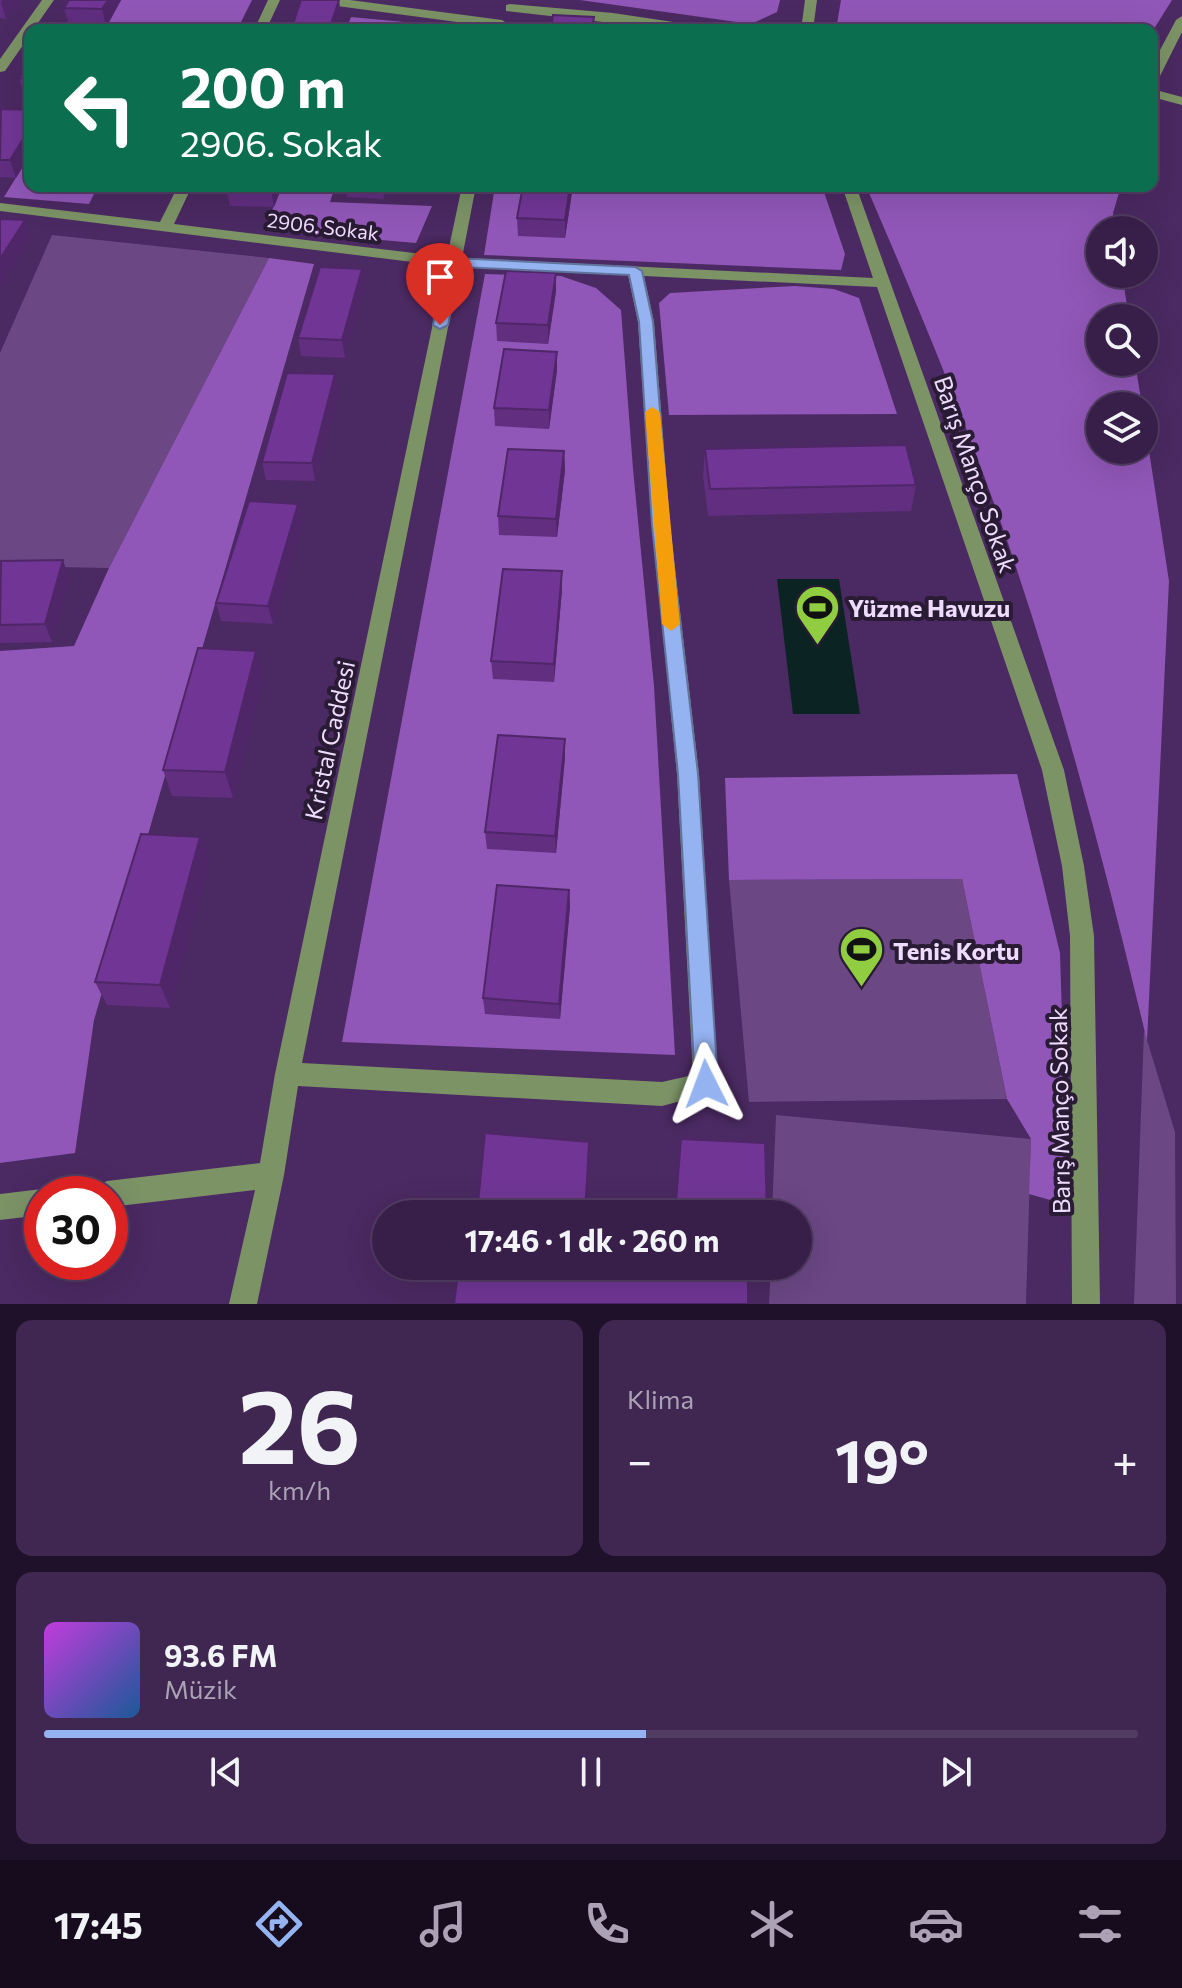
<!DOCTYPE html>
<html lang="tr">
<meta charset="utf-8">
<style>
body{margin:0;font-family:Commissioner,sans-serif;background:#3f2751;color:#f1f3f6;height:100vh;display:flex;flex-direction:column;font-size:30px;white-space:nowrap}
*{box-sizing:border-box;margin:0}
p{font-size:26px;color:#aba2b5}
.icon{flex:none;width:44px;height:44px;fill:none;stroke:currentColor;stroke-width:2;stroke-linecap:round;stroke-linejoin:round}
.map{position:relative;height:1304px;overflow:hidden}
.side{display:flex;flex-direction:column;gap:16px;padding:16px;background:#1f1129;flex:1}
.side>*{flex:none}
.banner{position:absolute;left:24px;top:24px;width:1134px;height:168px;border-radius:16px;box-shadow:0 8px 32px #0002,0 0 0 2px #523d62;background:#0b6e4f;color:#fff;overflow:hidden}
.tools{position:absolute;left:1086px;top:216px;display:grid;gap:16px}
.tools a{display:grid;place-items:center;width:72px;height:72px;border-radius:50%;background:#381f4a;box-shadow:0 8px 32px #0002,0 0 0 2px #523d62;font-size:40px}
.speed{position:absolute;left:24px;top:1176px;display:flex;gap:16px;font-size:40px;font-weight:700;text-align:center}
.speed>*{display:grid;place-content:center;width:104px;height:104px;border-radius:50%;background:#381f4a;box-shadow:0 8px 32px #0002,0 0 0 2px #523d62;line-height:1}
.speed .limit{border:12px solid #d22;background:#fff;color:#111}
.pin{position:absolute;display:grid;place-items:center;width:68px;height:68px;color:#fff;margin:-82px -34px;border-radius:50% 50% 50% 0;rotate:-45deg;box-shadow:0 0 8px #0007}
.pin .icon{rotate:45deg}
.me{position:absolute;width:88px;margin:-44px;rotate:357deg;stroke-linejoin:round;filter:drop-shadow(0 0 6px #0008)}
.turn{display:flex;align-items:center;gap:28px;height:168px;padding:0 24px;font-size:36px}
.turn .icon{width:104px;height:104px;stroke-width:2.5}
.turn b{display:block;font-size:56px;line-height:68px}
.big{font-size:60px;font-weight:700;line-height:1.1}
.side .widget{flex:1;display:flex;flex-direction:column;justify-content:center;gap:12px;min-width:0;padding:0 28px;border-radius:16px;background:#3f2751}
.side .dial{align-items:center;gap:0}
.dial b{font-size:104px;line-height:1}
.song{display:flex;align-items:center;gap:24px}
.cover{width:96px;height:96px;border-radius:12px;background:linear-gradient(135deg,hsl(290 70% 55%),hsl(210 70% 35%))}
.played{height:8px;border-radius:4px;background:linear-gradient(90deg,#95b2f1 55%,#523d62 55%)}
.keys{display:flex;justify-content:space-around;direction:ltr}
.heat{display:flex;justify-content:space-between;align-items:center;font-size:44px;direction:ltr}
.side .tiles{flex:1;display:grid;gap:16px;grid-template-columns:1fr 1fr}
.widget:last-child{grid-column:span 2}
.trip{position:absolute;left:372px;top:1200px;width:440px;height:80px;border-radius:40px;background:#381f4a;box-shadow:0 8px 32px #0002,0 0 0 2px #523d62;font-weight:700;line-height:80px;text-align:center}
.menu{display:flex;height:128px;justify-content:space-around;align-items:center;background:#160c1e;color:#aba2b5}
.menu .icon{width:56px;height:56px}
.menu .on{color:#95b2f1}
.menu b{font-size:36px;color:#f1f3f6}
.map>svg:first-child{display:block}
</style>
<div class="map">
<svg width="1182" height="1304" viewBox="0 0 1182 1304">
<rect width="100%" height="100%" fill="#4b2962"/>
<!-- green -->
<g fill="#6b4784">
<polygon points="52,235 269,258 109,568 0,566 0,353"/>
<polygon points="962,879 1007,1099 749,1102 729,880"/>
<polygon points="1144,1030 1175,1132 1176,1304 1134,1304"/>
<polygon points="776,1115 1031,1139 1026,1304 769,1304 771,1266 798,1266 798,1214 772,1214"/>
</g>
<!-- forest -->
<g fill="#9157b8">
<polygon points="121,0 252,0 237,30 105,30"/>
<polygon points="580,0 780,0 777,12 751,24"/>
<polygon points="841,0 1172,0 1152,32 836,30"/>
<polygon points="351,17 479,29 346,30"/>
<polygon points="30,155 30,186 98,186 89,204 4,197"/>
<polygon points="282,186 335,186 330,202 432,206 416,243 264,230"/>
<polygon points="495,186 822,186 845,254 841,270 484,255"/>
<path d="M866,186H1121L1113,213L1115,230H1100V274H1122L1129,318H1100V362H1135L1142,406H1100V450H1144V418L1169,581L1147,1041C1108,877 1065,712 1011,552C969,428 918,306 866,186Z"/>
<polygon points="269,258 314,264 94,1020 75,1153 0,1163 0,651 74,646 109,568"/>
<polygon points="485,274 561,276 596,288 621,310 633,469 654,686 675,1055 342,1042"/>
<polygon points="795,286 834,289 859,298 897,414 669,415 659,303 670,293"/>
<polygon points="1017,774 1060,953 1068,1205 1029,1194 1031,1139 1007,1099 962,879 729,880 725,778"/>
</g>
<!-- water -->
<polygon fill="#0b2423" points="777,579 839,579 860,714 793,714"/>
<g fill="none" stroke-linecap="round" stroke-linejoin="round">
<!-- minor -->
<g fill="#7c9366" fill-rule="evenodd">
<polygon points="42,0 54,0 33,30 30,30 30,35 5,71 0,72 0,59"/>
<polygon points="268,0 280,0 266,30 254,30"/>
<polygon points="316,0 350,0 502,20 508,24 502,28 322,4"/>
<polygon points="805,0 817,0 813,30 801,30"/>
<polygon points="510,4 613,13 700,26 706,30 674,30 506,11 506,5"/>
<polygon points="1182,16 1182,32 1159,78 1152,82 1152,65 1176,20"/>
<polygon points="1152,89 1182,97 1182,105 1152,97"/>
<path d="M178,186H192L174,224L447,257L462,186H476L462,258L873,278L842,186H856L1064,770L1084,866L1094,936L1100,1304H1072L1070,936L1062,866L1042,770L877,287L644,276L654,322L670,525L699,774L718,1084L715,1092L662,1106L298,1086L284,1175L257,1304H229L255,1190L110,1207V1194H94L98,1185L107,1181L260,1163L275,1074L445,266L0,211V203L160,222ZM460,267L628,275L638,322L652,525L677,774L693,1075L662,1082L302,1063Z"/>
<polygon points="42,1189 52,1194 42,1194 42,1215 0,1220 0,1194"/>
</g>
</g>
<!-- wall -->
<g fill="#612e80">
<polygon points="0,0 19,0 6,19 0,18"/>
<polygon points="121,0 106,26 69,25 64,8"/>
<polygon points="30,63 30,96 24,96 19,78"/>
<polygon points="0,110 16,178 0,177"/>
<polygon points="93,186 140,186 135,194 94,191"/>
<polygon points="227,186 282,186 274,207 230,206 226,188"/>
<polygon points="345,186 389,186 384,199 347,197"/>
<polygon points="572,192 565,238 518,236 517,218"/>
<polygon points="364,287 345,358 301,356 298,338"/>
<polygon points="556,291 548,344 497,341 496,323"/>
<polygon points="557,370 549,429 495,426 494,408"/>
<polygon points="338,392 315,481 266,480 262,462"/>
<polygon points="705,449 916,485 911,511 708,516 703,476"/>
<polygon points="564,451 565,470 557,537 499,535 498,516"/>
<polygon points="298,504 302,522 273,624 221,621 216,603"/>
<polygon points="0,564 69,578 52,642 0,643"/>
<polygon points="562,589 554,682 493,679 491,661"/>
<polygon points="256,651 263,677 233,798 172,796 163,770"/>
<polygon points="565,757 556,853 487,849 485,832"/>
<polygon points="200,837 209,862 170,1008 107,1005 95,982"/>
<polygon points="569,890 570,906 560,1019 485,1014 483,998"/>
</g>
<!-- shaded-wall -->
<g fill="#4f2668">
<polygon points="2,0 19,0 6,19 1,2"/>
<polygon points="108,0 121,0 106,26 102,9"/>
<polygon points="339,0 341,17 337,30 329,30"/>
<polygon points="30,128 30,155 16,178 10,160"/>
<polygon points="133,186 140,186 135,194"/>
<polygon points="272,186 282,186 274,207 271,189"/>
<polygon points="383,186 389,186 384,199"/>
<polygon points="570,186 572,186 572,192 565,238 565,220"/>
<polygon points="25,220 30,238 0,287 0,259"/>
<polygon points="362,269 364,287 345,358 342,340"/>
<polygon points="556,273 556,291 548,344 548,325"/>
<polygon points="557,352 557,370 549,429 549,410"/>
<polygon points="335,374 338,392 315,481 312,463"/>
<polygon points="564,451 565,470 557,537 556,519"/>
<polygon points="298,504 302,522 273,624 268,606"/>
<polygon points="63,560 69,578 52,642 45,624"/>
<polygon points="562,571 562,589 554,682 554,664"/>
<polygon points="256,651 263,677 233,798 225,772"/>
<polygon points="565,739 565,757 556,853 555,836"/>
<polygon points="200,837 209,862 170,1008 160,985"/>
<polygon points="569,890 570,906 560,1019 559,1004"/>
<polygon points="589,1142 587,1214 585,1214"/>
</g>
<!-- building -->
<g fill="#713695" stroke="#4f2668" stroke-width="2">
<polygon points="69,0 108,0 102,9 64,8"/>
<polygon points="301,0 339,0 329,30 291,30"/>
<polygon points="553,15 594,17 592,30 551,30"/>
<polygon points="30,63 30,79 19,78"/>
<polygon points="1,109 30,110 30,128 10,160 0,160"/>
<polygon points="227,186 272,186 271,189 226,188"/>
<polygon points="523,186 570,186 565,220 517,218"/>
<polygon points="0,219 25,220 0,259"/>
<polygon points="320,267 362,269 342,340 298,338"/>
<polygon points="506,271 556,273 548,325 496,323"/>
<polygon points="504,349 557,352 549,410 494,408"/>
<polygon points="287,373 335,374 312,463 262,462"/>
<polygon points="906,445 916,485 710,489 705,449"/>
<polygon points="508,449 564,451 556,519 498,516"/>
<polygon points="249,501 298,504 268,606 216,603"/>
<polygon points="63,560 45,624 0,625 1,561"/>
<polygon points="503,569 562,571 554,664 491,661"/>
<polygon points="198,648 256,651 225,772 163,770"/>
<polygon points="498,735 565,739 555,836 485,832"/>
<polygon points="141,834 200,837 160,985 95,982"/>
<polygon points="497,885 569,890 559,1004 483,998"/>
<polygon points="485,1133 589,1142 585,1214 477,1214"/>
<polygon points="681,1139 765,1143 767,1214 647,1214 647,1209 675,1214"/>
<polygon points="459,1266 748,1266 748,1304 454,1304"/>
</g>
<!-- route -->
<polygon fill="#95b2f1" stroke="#61749d" stroke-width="2" points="453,258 635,267 642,271 653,322 669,525 698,774 718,1084 714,1092 706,1095 698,1092 695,1084 678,774 652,525 639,322 629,275 460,267 448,325 440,329 433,325 446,262"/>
<!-- slow -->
<polygon fill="#f59e0b" points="652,407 660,412 680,624 671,631 662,624 645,412"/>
<!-- icons -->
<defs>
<symbol id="stadium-pin" viewBox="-11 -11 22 30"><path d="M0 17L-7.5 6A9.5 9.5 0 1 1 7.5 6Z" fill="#90cd41" stroke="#2a1b34"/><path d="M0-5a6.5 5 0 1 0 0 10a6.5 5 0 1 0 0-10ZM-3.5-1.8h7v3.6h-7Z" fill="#111"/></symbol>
</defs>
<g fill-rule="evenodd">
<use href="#stadium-pin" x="792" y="582" width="51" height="69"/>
<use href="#stadium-pin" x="836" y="924" width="51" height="69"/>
</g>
<g text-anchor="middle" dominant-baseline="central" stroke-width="8" stroke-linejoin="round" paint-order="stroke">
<!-- far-street labels -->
<g font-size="20" fill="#eedbfe" stroke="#2a1b34">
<text transform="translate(323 226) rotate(7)">2906. Sokak</text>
</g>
<!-- street labels -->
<g font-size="24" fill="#eedbfe" stroke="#2a1b34">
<text transform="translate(976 474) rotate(71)">Barış Manço Sokak</text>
<text transform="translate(329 740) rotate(-78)">Kristal Caddesi</text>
<text transform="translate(1059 1111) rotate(-91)">Barış Manço Sokak</text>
</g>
<!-- poi labels -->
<g font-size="24" font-weight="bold" fill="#eedbfe" stroke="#2a1b34" text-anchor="start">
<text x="848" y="607">Yüzme Havuzu</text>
<text x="893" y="950">Tenis Kortu</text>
</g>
</g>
</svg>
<div class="tools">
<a><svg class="icon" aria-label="sound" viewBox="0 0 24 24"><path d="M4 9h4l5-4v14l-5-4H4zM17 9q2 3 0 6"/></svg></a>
<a><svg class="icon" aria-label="search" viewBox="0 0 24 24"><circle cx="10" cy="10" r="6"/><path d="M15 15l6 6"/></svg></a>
<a><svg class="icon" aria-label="layers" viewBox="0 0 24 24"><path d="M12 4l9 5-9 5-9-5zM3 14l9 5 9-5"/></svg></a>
</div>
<div class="speed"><div class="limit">30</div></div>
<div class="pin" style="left:440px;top:325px;background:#d93025"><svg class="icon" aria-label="arrive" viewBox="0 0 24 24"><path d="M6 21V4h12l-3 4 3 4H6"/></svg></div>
<svg class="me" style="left:706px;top:1084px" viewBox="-20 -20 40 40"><path d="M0-17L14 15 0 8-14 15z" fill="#95b2f1" stroke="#fff" stroke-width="4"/></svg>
<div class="trip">17:46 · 1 dk · 260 m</div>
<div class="banner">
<div class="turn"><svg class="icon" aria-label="left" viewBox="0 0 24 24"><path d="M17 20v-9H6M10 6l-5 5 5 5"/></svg><div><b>200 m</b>2906. Sokak</div></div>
</div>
</div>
<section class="side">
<div class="tiles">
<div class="widget dial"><b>26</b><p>km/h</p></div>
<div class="widget"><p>Klima</p>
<div class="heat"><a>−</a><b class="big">19°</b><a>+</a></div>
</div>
<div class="widget">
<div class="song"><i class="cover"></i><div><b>93.6 FM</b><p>Müzik</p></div></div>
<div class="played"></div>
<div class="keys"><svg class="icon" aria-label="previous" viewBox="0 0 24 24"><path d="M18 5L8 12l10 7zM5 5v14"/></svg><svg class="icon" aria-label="pause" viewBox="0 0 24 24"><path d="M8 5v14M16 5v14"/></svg><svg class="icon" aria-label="next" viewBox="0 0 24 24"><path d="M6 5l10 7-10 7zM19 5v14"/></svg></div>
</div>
</div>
</section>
<nav class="menu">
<b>17:45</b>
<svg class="icon on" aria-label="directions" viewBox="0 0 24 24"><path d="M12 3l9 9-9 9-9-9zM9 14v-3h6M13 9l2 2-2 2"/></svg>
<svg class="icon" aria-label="music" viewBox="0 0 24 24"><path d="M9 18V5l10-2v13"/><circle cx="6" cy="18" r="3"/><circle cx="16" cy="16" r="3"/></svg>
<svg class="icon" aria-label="phone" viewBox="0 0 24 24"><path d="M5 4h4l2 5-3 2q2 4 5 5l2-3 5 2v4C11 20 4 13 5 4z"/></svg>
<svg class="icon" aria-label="climate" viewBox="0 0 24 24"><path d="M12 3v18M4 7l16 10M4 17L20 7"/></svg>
<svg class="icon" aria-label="car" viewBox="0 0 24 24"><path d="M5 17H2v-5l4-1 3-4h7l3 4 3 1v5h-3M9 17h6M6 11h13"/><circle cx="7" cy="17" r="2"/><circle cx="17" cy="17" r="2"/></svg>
<svg class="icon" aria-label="filters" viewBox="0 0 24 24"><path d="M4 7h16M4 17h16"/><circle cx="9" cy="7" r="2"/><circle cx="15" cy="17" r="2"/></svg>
</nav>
